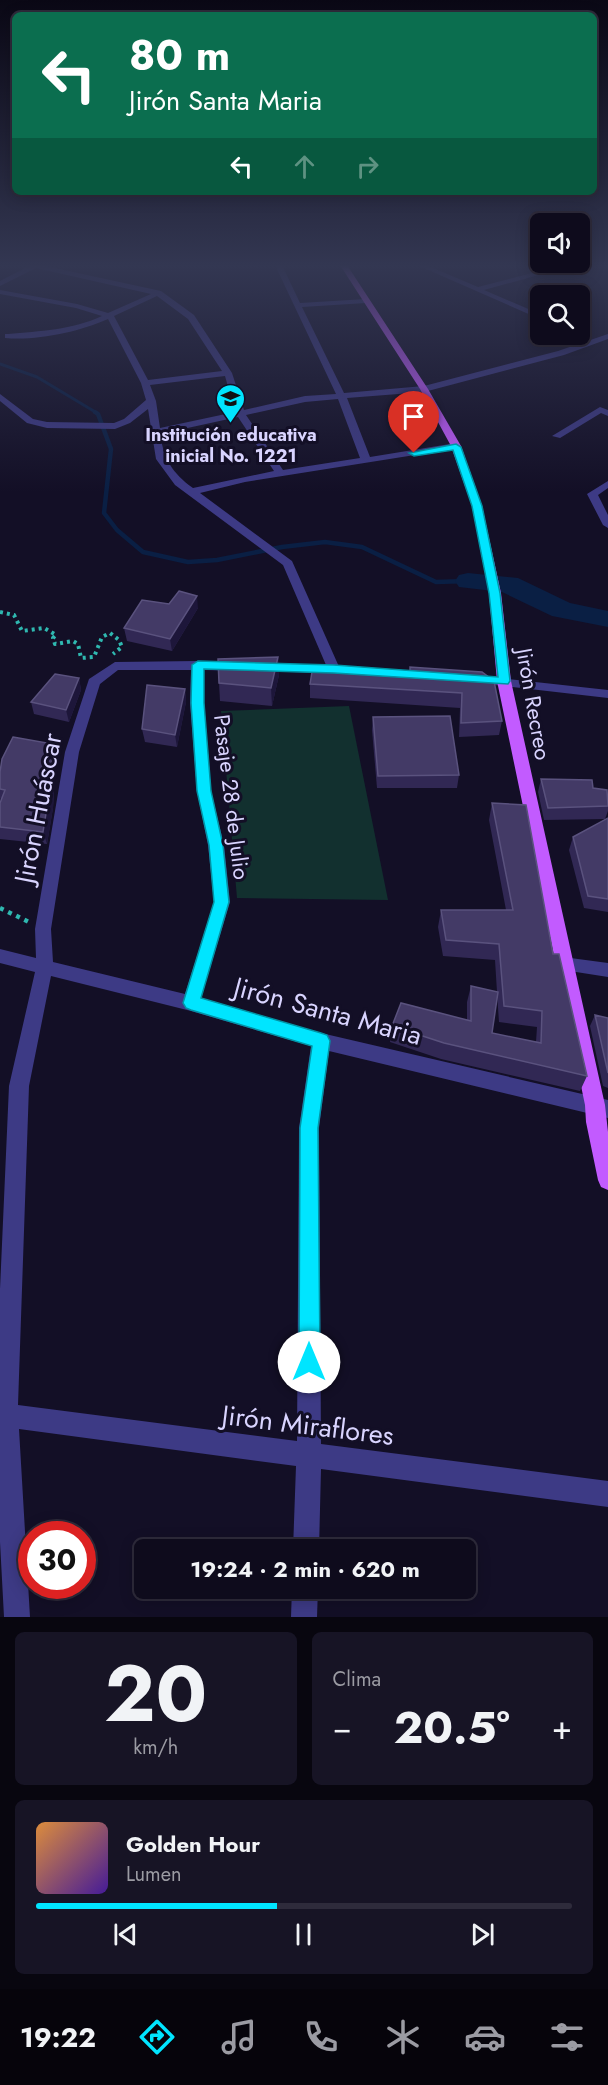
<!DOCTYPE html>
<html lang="es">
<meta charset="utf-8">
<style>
body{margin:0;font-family:Jost,sans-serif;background:#171425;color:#f1f3f6;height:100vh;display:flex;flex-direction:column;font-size:22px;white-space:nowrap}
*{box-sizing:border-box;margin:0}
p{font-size:20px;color:#9b9ba3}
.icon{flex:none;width:33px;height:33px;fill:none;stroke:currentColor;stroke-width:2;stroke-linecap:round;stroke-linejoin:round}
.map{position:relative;height:1617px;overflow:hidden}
.drawer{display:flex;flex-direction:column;gap:15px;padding:15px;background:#08060f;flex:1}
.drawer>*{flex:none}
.hud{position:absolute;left:12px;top:12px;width:585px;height:183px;border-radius:9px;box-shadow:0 3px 15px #0003,0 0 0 2px #2e2b3b;background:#0b6e4f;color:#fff;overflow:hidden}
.controls{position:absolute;left:530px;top:213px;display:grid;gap:12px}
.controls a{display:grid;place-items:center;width:60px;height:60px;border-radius:9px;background:#0e0b1c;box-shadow:0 3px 15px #0003,0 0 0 2px #2e2b3b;font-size:30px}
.speed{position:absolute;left:18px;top:1521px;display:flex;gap:12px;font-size:30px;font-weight:700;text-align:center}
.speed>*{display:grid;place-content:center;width:78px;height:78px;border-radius:50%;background:#0e0b1c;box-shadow:0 3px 15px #0003,0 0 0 2px #2e2b3b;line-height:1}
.speed .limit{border:9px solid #d22;background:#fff;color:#111}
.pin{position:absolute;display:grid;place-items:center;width:51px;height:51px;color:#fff;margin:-62px -26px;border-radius:50% 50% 50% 0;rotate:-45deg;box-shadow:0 0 6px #0007}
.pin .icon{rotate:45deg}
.me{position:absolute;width:66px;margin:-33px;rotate:0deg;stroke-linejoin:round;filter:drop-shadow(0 0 4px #0008)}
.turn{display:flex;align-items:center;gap:21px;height:126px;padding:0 18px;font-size:27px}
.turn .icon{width:78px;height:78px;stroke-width:2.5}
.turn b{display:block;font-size:42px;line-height:51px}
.lanes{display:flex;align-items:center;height:57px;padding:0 18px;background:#0003;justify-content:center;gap:30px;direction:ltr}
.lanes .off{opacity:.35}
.big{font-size:45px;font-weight:700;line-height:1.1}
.drawer .widget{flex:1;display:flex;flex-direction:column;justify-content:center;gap:9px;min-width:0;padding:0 21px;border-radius:9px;background:#171425}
.drawer .dial{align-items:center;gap:0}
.dial b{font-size:78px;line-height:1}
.song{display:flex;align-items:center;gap:18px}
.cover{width:72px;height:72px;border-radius:9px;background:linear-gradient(135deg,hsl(30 70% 55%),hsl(260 70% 35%))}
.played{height:6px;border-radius:3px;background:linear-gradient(90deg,#00e5ff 45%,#2e2b3b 45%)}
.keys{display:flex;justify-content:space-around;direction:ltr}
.heat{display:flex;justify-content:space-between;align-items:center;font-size:33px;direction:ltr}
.drawer .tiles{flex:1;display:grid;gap:15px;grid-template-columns:1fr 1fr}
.widget:last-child{grid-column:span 2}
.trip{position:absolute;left:134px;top:1539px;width:342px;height:60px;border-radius:9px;background:#0e0b1c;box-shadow:0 3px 15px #0003,0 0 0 2px #2e2b3b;font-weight:700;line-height:60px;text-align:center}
.menu{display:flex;height:96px;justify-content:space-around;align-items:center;background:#06040b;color:#9b9ba3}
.menu .icon{width:42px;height:42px}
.menu .on{color:#00e5ff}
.menu b{font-size:27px;color:#f1f3f6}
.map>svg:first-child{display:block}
</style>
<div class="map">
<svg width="608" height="1617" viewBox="0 0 608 1617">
<rect width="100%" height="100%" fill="#130f26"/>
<!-- green -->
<polygon fill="#12302f" points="349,706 388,900 237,898 221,711"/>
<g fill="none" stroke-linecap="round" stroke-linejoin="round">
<!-- stream-far1 -->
<polyline stroke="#0a1f44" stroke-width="3" points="0,364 37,377 97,413"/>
<!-- stream -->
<polyline stroke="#0a1f44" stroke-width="4.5" points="95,412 98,414 111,449 104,513 117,530 143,552 188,562 217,560 282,547 325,542 362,547 436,582 468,581"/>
<!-- river -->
<polygon fill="#0a1f44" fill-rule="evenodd" points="468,573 518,578 570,603 608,611 608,627 552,616 502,592 459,587 455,581 459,575"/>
<!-- path-far1 -->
<polyline stroke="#2fb8b0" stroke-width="4" stroke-dasharray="3 4" stroke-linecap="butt" points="0,612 14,615 22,631 44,628 56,635 53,638 55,644 73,641 78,644 81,658 94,657 102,637 110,633 119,640 122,647 113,654"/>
<!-- path -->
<polyline stroke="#2fb8b0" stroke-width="4.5" stroke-dasharray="4 5" stroke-linecap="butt" points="0,908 29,922"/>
<!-- minor -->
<g fill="#3d3a85" fill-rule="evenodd">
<path d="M31,265H41L161,291L194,315L232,373L244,410L305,396L336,394L275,265H282L300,303L366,299L370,301L366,303L302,307L344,393L424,386L558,351L608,334V339L564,355L424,392L347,398L370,457L456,443L461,446L459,448L245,482L200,493L292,561L340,669L334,673L204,670V703L211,791L224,845L230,902L201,998L321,1033L608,1100V1118L329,1051L319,1128L321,1444L608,1481V1507L321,1469L319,1550H293L296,1466L19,1429L30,1617H4L0,1542V1289L9,1086L35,972L0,963V949L36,958L35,929L65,752L89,679L115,662L198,661L326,665L283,565L175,485L156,459L148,409L130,423L115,429L47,428L27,423L0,401V394L33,419L47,422L114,423L124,419L146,400L141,383L108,319C79,332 36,341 5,338V334H8C40,331 72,330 102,316L76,308L0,294V290L77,304L108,313L151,294L36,268L0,286V281ZM157,296L188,319L222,371L148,380L114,316ZM225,376L235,412L160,428L156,401L150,385ZM338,399L360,458L283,470L246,415L305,402ZM238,417L274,471L193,488C172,473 164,459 160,434ZM118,670H191L190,703L197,791L208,845L214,902L185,994L53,962L51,929L79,752L100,684ZM51,976L191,1011L311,1046L299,1128L297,1441L18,1405L29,1086Z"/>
<polygon points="417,265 426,265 478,287 563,265 575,265 484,290 540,314 540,319"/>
<polygon points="600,407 608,410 608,416 601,413 560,438 552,436"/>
<polygon points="608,481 608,488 598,495 608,515 608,528 603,525 587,494"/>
<polygon points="473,675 608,690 608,698 468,682 466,679 468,676"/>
<polygon points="563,957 608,963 608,977 557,969 554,964 557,959"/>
<polygon points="292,1588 318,1588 317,1617 291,1617"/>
</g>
<!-- major -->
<polygon fill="#c25bff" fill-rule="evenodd" points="340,265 347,265 428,389 461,446 482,506 501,593 511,681 605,1105 608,1132 608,1190 601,1187 598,1180 586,1122 585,1105 497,681 489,593 472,506 451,446 420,389"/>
</g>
<!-- wall -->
<g fill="#312854" fill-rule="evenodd">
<polygon points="169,604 198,608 172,651 127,641 124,628"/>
<polygon points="278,657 279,675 272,706 220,701 219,683"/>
<polygon points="410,667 482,672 502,721 499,735 459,737 460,708 310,698 310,684 410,672"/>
<polygon points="79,678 81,690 69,722 34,714 31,702"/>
<polygon points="185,689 186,702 177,747 145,742 142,729"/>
<polygon points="373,717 459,775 457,788 377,788 372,730"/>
<polygon points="53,744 56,757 53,808 47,844 0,839 0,803 1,801 0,798 0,772"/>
<polygon points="541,779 593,788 608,795 608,811 605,819 544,820 538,792"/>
<path d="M492,803L553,954L587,1076L580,1091L441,1059L390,1042L392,1026L467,1020V1002L471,986L497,992L495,960L443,956L438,927L441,910H506L489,820ZM497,993L499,1022L537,1027L536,1042L492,1033Z"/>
<polygon points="608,818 608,912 584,908 569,850 573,837"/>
<polygon points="595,1015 608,1018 608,1088 603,1086 590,1026"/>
</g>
<!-- shaded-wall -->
<g fill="#1d163a">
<polygon points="197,596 198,608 172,651 170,639"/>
<polygon points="278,657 279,675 272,706 271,688"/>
<polygon points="79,678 81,690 69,722 66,710"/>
<polygon points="185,689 186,702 177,747 175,735"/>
<polygon points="53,744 56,757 53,808 47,844 43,832"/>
</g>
<!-- building -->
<g fill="#433a66" stroke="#5a527e" stroke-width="1.5">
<polygon points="179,591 197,596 170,639 124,628 142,600 169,604"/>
<polygon points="278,657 271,688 219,683 218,659"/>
<polygon points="313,666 410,672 410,667 482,672 494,681 502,721 461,723 462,693 310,684"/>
<polygon points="55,674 79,678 66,710 31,702"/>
<polygon points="147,685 185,689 175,735 142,729"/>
<polygon points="450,716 459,775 378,776 373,717"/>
<polygon points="13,737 53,744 49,795 43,832 0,827 0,803 5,790 0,789 0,772 2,759"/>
<polygon points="541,779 592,780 593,788 607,790 608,806 548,808"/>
<polygon points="492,803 526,805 553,954 559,954 587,1076 444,1043 392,1026 401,1003 471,1021 471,986 498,992 492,1033 541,1043 542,1011 504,1006 499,944 446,940 441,910 513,910"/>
<polygon points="608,818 608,899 588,896 573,837"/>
<polygon points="595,1015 608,1018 608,1073"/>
</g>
<!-- sky -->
<linearGradient id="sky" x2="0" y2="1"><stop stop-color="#0a0815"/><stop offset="0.54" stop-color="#333752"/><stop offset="1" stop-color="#333752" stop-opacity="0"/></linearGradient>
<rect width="608" height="492" fill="url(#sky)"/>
<!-- route -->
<polygon fill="#00e5ff" stroke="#0095a6" stroke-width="1.5" points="456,444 461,447 482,506 500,593 510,681 508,684 334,673 204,669 204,703 211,791 223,845 229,902 201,998 321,1033 327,1035 330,1041 318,1128 320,1362 317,1369 309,1372 302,1369 299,1362 300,1128 312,1046 191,1010 186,1008 183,1003 214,902 209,845 197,791 191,703 192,665 198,661 334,665 498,677 489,593 472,506 453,450 414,456 409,453"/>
<!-- icons -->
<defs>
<symbol id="school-pin" viewBox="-11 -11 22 30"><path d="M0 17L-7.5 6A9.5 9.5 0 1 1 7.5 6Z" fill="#00e5ff" stroke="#130f26"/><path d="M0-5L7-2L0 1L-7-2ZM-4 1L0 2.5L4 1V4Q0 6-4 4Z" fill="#111"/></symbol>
</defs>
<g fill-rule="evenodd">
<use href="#school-pin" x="214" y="382" width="33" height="45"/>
</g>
<g text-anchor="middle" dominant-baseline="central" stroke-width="6" stroke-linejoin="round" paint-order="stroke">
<!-- far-poi labels -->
<g font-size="18" font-weight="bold" fill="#d9d4ff" stroke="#130f26">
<text x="231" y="435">Institución educativa<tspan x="231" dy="21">inicial No. 1221</tspan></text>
</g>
<!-- street labels -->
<g font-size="22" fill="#d9d4ff" stroke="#130f26">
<text transform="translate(534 704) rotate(80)">Jirón Recreo</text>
<text transform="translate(232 797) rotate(83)">Pasaje 28 de Julio</text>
</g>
<!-- near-street labels -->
<g font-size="27" fill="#d9d4ff" stroke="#130f26">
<text transform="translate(38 808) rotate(-79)">Jirón Huáscar</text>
<text transform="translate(328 1011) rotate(15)">Jirón Santa Maria</text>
<text transform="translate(308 1425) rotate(7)">Jirón Miraflores</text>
</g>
</g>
</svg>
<div class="controls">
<a><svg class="icon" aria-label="sound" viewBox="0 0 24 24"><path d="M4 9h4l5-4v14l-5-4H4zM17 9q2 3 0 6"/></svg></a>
<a><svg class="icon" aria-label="search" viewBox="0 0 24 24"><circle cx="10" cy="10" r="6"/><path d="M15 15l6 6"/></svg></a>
</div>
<div class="speed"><div class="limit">30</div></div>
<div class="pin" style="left:414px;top:453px;background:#d93025"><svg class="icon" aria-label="arrive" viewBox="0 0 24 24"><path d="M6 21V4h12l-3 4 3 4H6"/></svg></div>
<svg class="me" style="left:309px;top:1362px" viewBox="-20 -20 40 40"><circle r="19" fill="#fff"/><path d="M0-13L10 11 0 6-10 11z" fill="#00e5ff"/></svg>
<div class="trip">19:24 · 2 min · 620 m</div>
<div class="hud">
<div class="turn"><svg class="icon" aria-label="left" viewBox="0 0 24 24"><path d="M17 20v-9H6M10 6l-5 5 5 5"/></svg><div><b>80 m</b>Jirón Santa Maria</div></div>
<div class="lanes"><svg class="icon" aria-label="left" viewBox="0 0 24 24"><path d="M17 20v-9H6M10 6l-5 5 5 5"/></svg><svg class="icon off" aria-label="ahead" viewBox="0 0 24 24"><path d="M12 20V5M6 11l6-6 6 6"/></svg><svg class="icon off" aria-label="right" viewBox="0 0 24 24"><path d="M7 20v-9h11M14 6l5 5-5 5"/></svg></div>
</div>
</div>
<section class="drawer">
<div class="tiles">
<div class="widget dial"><b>20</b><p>km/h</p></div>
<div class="widget"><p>Clima</p>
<div class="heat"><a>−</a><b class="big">20.5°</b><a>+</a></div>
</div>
<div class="widget">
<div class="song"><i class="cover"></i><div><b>Golden Hour</b><p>Lumen</p></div></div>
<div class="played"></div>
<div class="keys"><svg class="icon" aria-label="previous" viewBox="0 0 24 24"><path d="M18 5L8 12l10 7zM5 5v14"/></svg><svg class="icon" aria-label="pause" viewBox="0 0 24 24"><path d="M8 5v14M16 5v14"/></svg><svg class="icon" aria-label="next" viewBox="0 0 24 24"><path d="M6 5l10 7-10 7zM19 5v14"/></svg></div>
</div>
</div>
</section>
<nav class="menu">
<b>19:22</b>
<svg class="icon on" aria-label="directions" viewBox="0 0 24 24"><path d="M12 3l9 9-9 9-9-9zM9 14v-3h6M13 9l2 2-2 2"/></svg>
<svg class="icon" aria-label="music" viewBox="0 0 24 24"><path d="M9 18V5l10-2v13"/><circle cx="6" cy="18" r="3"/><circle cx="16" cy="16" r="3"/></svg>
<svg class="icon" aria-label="phone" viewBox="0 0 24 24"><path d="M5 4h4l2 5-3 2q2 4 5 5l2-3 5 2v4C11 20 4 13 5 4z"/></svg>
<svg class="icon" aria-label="climate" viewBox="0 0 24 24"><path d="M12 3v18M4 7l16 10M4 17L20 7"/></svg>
<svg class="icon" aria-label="car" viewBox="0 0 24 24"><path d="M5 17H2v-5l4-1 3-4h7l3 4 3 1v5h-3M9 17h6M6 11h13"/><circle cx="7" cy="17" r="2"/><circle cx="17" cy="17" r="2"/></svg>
<svg class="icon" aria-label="filters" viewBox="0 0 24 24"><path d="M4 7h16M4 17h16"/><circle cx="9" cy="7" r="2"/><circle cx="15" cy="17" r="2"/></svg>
</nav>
